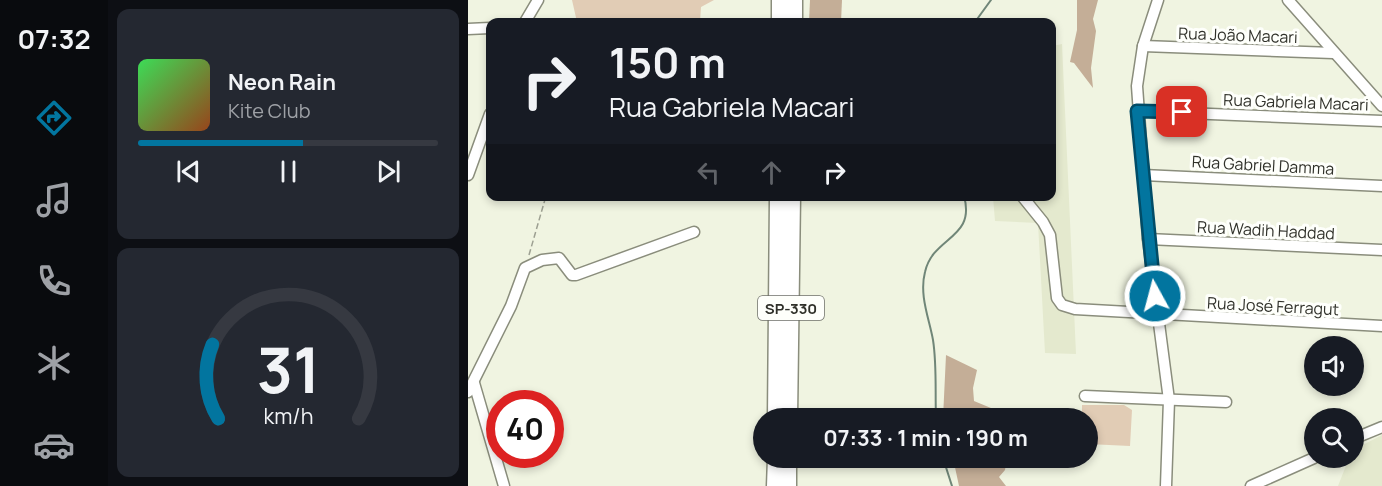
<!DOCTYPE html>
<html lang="pt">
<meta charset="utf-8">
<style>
body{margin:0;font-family:Manrope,sans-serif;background:#242831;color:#f1f3f6;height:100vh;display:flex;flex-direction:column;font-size:22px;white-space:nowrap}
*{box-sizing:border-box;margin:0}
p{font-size:20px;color:#9ea1a6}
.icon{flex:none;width:33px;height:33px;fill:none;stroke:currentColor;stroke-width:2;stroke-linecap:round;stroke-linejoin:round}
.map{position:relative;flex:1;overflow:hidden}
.drawer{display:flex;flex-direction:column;gap:9px;padding:9px;background:#0d0f14;width:360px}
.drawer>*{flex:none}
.hud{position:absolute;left:18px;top:18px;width:570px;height:183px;border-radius:12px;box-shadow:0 3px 9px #0003;background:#171b24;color:#f1f3f6;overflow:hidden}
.tools{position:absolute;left:836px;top:336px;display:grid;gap:12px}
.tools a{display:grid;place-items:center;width:60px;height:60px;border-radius:50%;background:#171b24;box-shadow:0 3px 9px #0003;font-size:30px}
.speed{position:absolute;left:18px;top:390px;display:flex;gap:12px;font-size:30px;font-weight:700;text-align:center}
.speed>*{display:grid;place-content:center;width:78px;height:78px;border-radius:50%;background:#171b24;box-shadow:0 3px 9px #0003;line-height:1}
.speed .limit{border:9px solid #d22;background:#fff;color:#111}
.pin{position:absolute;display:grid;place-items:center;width:51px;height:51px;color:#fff;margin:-26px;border-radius:12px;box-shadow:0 3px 9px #0006}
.me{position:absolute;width:66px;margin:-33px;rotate:353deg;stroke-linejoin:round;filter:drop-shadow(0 0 4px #0008)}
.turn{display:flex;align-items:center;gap:21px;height:126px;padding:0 24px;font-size:27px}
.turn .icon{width:78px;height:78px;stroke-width:2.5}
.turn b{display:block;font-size:42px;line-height:51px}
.lanes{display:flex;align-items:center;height:57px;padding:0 24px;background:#0003;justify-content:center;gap:30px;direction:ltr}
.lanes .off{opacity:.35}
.drawer .card{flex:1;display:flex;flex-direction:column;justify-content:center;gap:9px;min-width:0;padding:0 21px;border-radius:12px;background:#242831}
.drawer .dial{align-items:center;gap:0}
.dial svg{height:156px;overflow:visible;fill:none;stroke:#363941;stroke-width:7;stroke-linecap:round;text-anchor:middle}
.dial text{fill:#f1f3f6;stroke:none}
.song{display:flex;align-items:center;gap:18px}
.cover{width:72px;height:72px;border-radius:9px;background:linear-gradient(135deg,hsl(130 70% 55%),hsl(20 70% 35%))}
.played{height:6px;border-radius:3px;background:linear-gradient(90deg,#02759f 55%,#363941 55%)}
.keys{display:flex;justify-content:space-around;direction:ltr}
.trip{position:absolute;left:285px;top:408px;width:345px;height:60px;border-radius:30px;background:#171b24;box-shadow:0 3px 9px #0003;font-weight:700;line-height:60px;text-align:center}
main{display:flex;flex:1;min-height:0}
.menu{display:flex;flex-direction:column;width:108px;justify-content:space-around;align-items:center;background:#090b0e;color:#9ea1a6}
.menu .icon{width:42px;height:42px}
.menu .active{color:#02759f}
.menu b{font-size:27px;color:#f1f3f6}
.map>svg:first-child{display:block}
</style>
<main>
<nav class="menu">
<b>07:32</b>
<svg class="icon active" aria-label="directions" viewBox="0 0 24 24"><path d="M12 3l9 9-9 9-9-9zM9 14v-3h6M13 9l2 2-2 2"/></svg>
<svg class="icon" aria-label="music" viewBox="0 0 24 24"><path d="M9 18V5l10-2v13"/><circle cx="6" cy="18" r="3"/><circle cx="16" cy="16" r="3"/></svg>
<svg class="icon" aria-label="phone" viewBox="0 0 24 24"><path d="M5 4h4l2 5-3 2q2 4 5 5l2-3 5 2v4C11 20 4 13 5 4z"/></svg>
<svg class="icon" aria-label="climate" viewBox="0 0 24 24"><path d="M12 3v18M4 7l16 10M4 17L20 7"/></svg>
<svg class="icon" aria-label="car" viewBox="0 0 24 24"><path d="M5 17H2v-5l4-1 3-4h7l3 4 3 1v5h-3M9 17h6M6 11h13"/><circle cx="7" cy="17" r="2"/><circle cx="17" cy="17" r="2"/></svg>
</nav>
<section class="drawer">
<div class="card">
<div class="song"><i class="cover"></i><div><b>Neon Rain</b><p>Kite Club</p></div></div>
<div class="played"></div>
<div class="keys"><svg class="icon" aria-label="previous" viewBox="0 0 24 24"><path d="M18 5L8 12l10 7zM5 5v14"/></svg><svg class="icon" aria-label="pause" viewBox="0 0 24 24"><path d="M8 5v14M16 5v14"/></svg><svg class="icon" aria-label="next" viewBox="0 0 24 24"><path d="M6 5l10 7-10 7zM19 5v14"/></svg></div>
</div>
<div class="card dial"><svg viewBox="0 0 100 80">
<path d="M14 69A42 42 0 1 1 86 69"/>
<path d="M14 69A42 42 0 0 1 11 31" stroke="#02759f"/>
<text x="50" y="56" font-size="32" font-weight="700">31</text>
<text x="50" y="72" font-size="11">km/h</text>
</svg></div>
</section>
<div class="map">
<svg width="914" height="486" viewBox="0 0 914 486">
<rect width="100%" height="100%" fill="#f0f4e1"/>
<!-- built -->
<g fill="#e4e9ce">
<polygon points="594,44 608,354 577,353 570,223 527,221 525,197 584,196 584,46"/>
<polygon points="914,435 914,486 870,486 881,458 885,458 885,450"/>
</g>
<!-- green -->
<g fill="#e1ccb5">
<polygon points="104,0 246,0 233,7 232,22 109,22"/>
<polygon points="614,405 656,405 664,410 662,446 620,444 620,418 614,418"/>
</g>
<!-- forest -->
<g fill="#c4ae97">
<polygon points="342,0 374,0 373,22 341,22"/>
<polygon points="609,0 630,0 625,19 628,31 623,68 625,88 606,63 602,62 609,30"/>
<polygon points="478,355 509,370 505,388 506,401 535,413 534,418 475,418"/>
<polygon points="485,458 533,458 538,464 537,470 531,477 538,486 491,486"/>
</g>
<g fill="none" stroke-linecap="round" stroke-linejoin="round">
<!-- stream -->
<g stroke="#708678" stroke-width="2">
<polyline points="507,22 523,0"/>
<path d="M468,418C467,393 469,365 465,340C461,318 451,295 457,272C465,236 508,239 496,196"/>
<polyline points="475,458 484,486"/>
</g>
<defs>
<g id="minor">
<polyline points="690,0 675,46 669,86 680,239 701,400 698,486"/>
<polyline points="820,0 914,106"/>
<polyline points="57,22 70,0"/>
<polyline points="0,29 22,28"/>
<polyline points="675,46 865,53"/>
<polyline points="669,111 914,121"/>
<polyline points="0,175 22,114"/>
<polyline points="675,175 914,186"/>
<polyline points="554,196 575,222 582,235 589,298 594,305 607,309 914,326"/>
<polyline points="680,239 914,250"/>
<polyline points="6,383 36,486"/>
<polyline points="0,392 43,306 57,268 74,260 91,258 104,275 108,275 226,232"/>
<polyline points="617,396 758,402"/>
<polyline points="885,439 914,427"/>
<polyline points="783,486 846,458"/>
</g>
<g id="highway">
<polyline points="312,22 312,0"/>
<polyline points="326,22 326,0"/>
<polyline points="308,418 310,196"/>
<polyline points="321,418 324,196"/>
<polyline points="307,486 308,458"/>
<polyline points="320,486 320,458"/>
</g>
</defs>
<!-- minor casing -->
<use href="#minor" stroke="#8a8d7c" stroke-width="13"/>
<!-- highway casing -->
<use href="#highway" stroke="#8a8d7c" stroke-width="19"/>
<!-- path -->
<polyline stroke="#9da092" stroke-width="1.5" stroke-dasharray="6 3" stroke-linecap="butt" points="61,255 78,196"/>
<!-- minor -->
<use href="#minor" stroke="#fff" stroke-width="10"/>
<!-- highway -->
<use href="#highway" stroke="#fff" stroke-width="16"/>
</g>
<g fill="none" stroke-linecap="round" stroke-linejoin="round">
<defs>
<polyline id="route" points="687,296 669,111 714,112"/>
</defs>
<!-- route casing -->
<use href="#route" stroke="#014c67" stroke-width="15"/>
<!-- route -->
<use href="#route" stroke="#02759f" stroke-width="10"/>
</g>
<g text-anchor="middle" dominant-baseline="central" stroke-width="6" stroke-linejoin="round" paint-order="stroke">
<!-- shield labels -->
<rect fill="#fefffb" stroke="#6e6f69" stroke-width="1.5" x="290" y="296" width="66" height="24" rx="4.5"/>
<g font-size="15" font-weight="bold" fill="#30312a">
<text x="323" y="308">SP-330</text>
</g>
<!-- street labels -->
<g font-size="16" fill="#30312a" stroke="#fefffb">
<text transform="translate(770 35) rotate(2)">Rua João Macari</text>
<text transform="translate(828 102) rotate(2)">Rua Gabriela Macari</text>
<text transform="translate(795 165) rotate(3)">Rua Gabriel Damma</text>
<text transform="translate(798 230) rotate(3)">Rua Wadih Haddad</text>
<text transform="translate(805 306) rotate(3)">Rua José Ferragut</text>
</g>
</g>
</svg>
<div class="tools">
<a><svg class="icon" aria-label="sound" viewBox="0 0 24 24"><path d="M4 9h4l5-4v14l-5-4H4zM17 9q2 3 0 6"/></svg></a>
<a><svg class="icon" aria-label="search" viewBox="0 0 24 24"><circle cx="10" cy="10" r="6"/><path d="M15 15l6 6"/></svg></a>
</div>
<div class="speed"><div class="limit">40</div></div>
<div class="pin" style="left:714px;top:112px;background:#d93025"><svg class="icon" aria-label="arrive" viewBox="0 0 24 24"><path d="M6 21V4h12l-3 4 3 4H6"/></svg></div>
<svg class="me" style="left:687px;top:296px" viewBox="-20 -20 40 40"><circle r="17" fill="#02759f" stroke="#fff" stroke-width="3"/><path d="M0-11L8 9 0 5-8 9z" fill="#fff"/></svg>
<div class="trip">07:33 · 1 min · 190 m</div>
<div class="hud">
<div class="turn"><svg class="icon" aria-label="right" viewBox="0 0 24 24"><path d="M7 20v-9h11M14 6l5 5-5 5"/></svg><div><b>150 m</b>Rua Gabriela Macari</div></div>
<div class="lanes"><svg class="icon off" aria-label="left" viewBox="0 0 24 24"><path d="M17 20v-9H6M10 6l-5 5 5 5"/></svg><svg class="icon off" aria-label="ahead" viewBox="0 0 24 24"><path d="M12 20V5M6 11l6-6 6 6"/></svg><svg class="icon" aria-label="right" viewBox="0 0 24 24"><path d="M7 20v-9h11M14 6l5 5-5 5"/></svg></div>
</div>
</div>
</main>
